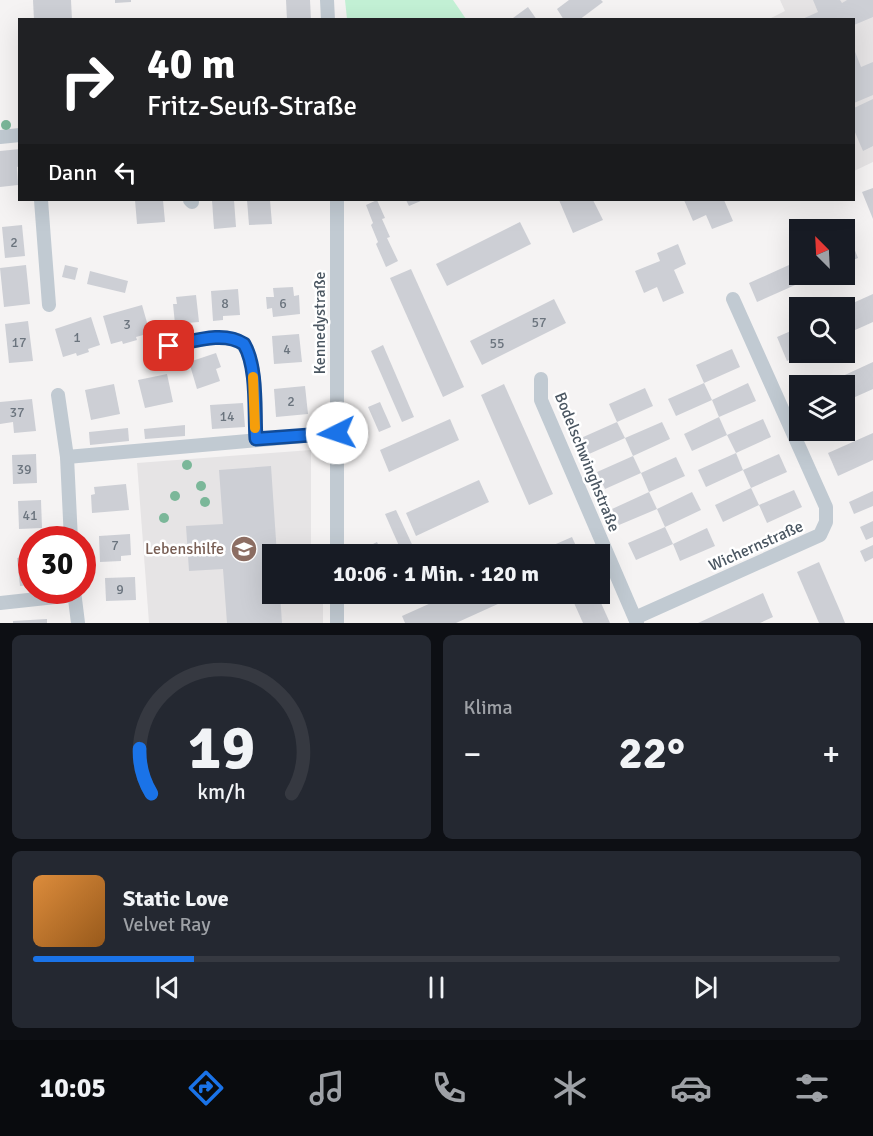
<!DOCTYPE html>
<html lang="de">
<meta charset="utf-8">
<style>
body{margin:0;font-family:Signika,sans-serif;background:#242831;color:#f1f3f6;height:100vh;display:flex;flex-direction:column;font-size:22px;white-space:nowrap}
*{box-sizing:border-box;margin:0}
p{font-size:20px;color:#9ea1a6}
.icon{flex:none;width:33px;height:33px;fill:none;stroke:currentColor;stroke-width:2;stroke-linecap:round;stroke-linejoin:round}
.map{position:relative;height:623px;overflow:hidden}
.panel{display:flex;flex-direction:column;gap:12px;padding:12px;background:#0d0f14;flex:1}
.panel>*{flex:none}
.top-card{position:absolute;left:18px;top:18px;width:837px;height:183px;border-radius:0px;box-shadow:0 6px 24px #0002;background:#202124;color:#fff;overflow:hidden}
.needle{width:39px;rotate:336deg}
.fabs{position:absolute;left:789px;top:219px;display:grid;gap:12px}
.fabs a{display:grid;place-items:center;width:66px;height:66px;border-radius:0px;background:#171b24;box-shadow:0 6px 24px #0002;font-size:30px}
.speed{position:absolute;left:18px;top:526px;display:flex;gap:12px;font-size:30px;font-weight:700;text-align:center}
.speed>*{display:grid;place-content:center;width:78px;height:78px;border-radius:50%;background:#171b24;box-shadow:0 6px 24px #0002;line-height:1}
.speed .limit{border:9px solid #d22;background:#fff;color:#111}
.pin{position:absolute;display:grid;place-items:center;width:51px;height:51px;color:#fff;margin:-26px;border-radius:12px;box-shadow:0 3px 9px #0006}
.me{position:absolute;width:66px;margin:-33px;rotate:266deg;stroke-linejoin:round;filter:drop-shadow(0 0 4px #0008)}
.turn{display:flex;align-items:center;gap:21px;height:126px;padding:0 30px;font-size:27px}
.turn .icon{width:78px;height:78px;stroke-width:2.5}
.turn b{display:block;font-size:42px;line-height:51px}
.then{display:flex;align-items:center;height:57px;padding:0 30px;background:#0003;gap:12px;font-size:22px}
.big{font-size:45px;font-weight:700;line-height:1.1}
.panel .widget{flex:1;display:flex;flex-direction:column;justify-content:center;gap:9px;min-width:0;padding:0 21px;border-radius:9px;background:#242831}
.panel .dial{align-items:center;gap:0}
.dial svg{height:156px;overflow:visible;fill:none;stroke:#363941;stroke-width:7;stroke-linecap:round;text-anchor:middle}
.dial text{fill:#f1f3f6;stroke:none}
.song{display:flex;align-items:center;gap:18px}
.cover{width:72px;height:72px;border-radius:9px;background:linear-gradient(135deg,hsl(30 70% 55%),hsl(30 70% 35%))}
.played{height:6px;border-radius:3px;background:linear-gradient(90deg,#1a73e8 20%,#363941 20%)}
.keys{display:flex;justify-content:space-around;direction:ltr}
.heat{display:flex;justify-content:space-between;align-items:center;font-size:33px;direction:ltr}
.panel .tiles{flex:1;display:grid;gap:12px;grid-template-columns:1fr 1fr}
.widget:last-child{grid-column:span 2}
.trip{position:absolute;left:262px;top:544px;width:348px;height:60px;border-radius:0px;background:#171b24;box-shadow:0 6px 24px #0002;font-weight:700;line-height:60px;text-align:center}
.tab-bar{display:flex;height:96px;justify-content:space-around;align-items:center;background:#090b0e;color:#9ea1a6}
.tab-bar .icon{width:42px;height:42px}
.tab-bar .on{color:#1a73e8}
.tab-bar b{font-size:27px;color:#f1f3f6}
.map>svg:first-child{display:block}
</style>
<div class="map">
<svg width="873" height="623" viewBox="0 0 873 623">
<rect width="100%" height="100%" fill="#f5f3f3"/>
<!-- education -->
<g fill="#e6e4e5">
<polygon points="780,0 873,0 873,162 854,171 854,20 767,20 785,11"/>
<polygon points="311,450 311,549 314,555 273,555 273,594 323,594 323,623 149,623 137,463"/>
</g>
<!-- green -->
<polygon fill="#c3f1d5" points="345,0 453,0 466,19 347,19"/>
<!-- building -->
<g fill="#cdcfd5">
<polygon points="33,0 71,0 72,20 34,20"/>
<polygon points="115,0 131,0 131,2 115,3"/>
<polygon points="286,0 310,0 311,20 287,20"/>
<polygon points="569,0 601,0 603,2 579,20 564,20 557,9"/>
<polygon points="813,0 840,0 842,3 847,0 873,0 873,17 854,25 854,20 800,20 818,12"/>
<polygon points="528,7 537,20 514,20 513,18"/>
<polygon points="854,49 861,67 873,62 873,95 854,103"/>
<polygon points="873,99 873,146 863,151 854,130 854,108"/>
<polygon points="20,149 20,166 17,167 18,185 0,187 0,151"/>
<polygon points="873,188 873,219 862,192"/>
<polygon points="135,200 163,200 165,222 137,224"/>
<polygon points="212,200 234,200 236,227 214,229"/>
<polygon points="247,200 270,200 272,224 249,225"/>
<polygon points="377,200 385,218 382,219 390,237 387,238 398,261 386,267 376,244 378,242 371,225 373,223 366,205"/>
<polygon points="406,200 423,200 409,206"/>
<polygon points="559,200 593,200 603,220 573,233"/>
<polygon points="684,200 724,200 733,221 712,229 706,215 693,221"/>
<polygon points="520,222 531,244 447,286 436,264"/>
<polygon points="22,225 25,256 5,258 2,227"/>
<polygon points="850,238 858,258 844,264 844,240"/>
<polygon points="678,244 686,264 674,270 684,293 663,302 657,287 644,293 635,271 660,261 657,253"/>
<polygon points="800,260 800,274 820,274 757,302 749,283"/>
<polygon points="26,265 30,304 4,307 0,268"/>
<polygon points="65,265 78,268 75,280 62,277"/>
<polygon points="411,269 464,387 443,397 390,278"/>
<polygon points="90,271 128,281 125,293 87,284"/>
<polygon points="293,287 294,296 299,295 300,314 273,317 272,308 267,309 266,297 274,297 273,288"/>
<polygon points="238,289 240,315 223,316 223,320 213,321 211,291"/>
<polygon points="873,294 873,322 844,335 844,307"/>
<polygon points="196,295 199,322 175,324 173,304 177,304 176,297"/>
<polygon points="554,299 566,323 482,365 470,341"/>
<polygon points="142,305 150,333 136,337 137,340 123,344 122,341 111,344 103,316"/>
<polygon points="91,317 100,345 88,349 89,352 77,356 76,353 63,357 55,329"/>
<polygon points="28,321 33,361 9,363 5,324"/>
<polygon points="800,327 800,352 806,352 787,361 777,337"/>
<polygon points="299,334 302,362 274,364 272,336"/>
<polygon points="383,345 414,417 402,422 371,351"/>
<polygon points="732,349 740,367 704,383 712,400 676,416 668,399 704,383 696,365"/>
<polygon points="216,353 221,367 216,369 220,381 197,389 189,362"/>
<polygon points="873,362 873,389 844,402 844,386 821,386"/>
<polygon points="167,374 173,402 145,408 138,380"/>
<polygon points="748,383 756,401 719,417 712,400"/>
<polygon points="114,384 120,414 91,420 85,390"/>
<polygon points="504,384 553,494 529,505 481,395"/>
<polygon points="305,386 308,414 276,417 274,389"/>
<polygon points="645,388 653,406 617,422 609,404"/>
<polygon points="32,399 36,431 14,433 13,422 0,424 0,402"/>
<polygon points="380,402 391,427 379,432 368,407"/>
<polygon points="243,403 245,427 212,429 210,405"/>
<polygon points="719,417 727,435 692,451 684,434"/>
<polygon points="450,419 459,440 389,472 380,450"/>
<polygon points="763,419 771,437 736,453 727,435"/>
<polygon points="617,422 625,438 662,422 670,439 633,456 625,438 589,454 581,438"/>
<polygon points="185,425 185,436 145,439 144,429"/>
<polygon points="128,428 129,441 90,445 89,432"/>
<polygon points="873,433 873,460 838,476 828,453"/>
<polygon points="736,453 743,470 706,487 698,470"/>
<polygon points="36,454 37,483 13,484 12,455"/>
<polygon points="779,454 787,472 751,488 743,470"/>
<polygon points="633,456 641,473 605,489 597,472"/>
<polygon points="676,457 685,476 649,492 641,473"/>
<polygon points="271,466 277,555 273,555 273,594 280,594 282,623 227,623 223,569 189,571 186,526 223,524 219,470"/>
<polygon points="479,480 489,502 416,536 406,513"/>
<polygon points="126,484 129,510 92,513 91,495 95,494 94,487"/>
<polygon points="751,488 759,505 723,522 715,505"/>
<polygon points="794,490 802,507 767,523 759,505"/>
<polygon points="873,491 873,506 854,514 849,502"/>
<polygon points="649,492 657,509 619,525 612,509"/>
<polygon points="692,492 701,510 665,527 657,509"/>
<polygon points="41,500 42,528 19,529 18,501"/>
<polygon points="396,510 417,555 403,555 385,514"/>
<polygon points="873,521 873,537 866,540 860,527"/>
<polygon points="665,527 673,544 707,528 715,546 680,561 673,544 636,560 628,543"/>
<polygon points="130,534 131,555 121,556 121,561 100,562 99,536"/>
<polygon points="572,537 580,555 553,555 549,547"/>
<polygon points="377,542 383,555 370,555 367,547"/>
<polygon points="873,545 873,558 865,562 860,551"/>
<polygon points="32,556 32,585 20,586 17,558"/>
<polygon points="819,562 841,613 845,623 819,623 797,572"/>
<polygon points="135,577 136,600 106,601 105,578"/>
<polygon points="763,593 773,617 760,623 698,623"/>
<polygon points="451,594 520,594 456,623 405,623 402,616"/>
<polygon points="570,594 597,594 610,623 583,623"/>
<polygon points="47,619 47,623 13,623 13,621"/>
</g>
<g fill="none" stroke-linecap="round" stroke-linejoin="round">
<!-- street -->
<g stroke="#c1cad2" stroke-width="14">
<polyline points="327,0 328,20"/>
<polyline points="0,137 20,135"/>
<polyline points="41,200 49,305"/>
<polyline points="190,200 192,202"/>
<path d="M169,347C188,343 214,334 234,339C260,346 255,417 256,439"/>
<polyline points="541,379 541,400 637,623"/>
<polyline points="58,395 67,457 71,540"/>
<polyline points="67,457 337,433"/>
<polyline points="337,555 337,200"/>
<polyline points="74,591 78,623"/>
<polyline points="337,594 337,623"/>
<polyline points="0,603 74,595"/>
<polyline points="635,618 820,535 826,522 826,507 733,299"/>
</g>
</g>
<!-- trees -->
<g fill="#7bb799">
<circle cx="6" cy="125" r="5"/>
<circle cx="187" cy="465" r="5"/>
<circle cx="201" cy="486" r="5"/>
<circle cx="175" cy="496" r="5"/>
<circle cx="205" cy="502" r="5"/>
<circle cx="164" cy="518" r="5"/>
</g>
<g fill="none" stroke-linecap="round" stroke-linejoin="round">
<defs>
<path id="route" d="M169,346C192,342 223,330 244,344C258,368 254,412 256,439L337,433"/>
</defs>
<!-- route casing -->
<use href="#route" stroke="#114b97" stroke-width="15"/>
<!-- route -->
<use href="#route" stroke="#1a73e8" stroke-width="10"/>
<!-- slow -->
<polyline stroke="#f59e0b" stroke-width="10" points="253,377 255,428"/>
</g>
<!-- icons -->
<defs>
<symbol id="school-disc" viewBox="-11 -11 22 22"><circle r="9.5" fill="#8d6e63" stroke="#fff"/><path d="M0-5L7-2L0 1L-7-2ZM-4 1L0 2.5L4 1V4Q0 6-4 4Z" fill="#fff"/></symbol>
</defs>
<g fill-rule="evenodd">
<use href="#school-disc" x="229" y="534" width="30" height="30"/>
</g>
<g text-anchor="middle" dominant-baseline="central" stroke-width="5" stroke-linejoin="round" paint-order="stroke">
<!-- number labels -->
<g font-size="14" fill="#6b747e">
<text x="14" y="242">2</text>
<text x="225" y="303">8</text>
<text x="283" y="303">6</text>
<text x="539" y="322">57</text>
<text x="127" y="324">3</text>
<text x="77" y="337">1</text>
<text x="19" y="342">17</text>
<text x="497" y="343">55</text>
<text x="287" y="349">4</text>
<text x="291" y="401">2</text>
<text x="17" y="412">37</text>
<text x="227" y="416">14</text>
<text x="24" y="469">39</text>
<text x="30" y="515">41</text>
<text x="115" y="545">7</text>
<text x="120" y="589">9</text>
</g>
<!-- street labels -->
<g font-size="16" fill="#4a5661" stroke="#fff">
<text transform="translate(320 323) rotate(-90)">Kennedystraße</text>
<text transform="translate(587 462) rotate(68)">Bodelschwinghstraße</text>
<text transform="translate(756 546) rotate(-24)">Wichernstraße</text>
</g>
<!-- education labels -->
<g font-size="16" fill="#785e54" stroke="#fff" text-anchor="end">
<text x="224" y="549">Lebenshilfe</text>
</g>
</g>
</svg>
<div class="fabs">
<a><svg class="needle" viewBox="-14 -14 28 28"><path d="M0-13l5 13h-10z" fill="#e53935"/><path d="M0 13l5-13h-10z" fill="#9ea1a6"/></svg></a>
<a><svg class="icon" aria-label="search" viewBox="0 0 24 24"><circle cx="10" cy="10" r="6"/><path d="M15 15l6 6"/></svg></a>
<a><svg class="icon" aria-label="layers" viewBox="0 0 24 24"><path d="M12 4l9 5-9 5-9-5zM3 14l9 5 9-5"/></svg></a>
</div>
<div class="speed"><div class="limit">30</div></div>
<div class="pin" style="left:169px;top:346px;background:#d93025"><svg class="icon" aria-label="arrive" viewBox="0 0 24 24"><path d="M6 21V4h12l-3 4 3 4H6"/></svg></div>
<svg class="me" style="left:337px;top:433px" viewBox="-20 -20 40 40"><circle r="19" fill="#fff"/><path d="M0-13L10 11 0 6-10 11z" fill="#1a73e8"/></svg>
<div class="trip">10:06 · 1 Min. · 120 m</div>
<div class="top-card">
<div class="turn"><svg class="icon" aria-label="right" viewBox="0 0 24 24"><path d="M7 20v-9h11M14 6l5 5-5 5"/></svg><div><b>40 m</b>Fritz-Seuß-Straße</div></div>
<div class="then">Dann<svg class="icon" aria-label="left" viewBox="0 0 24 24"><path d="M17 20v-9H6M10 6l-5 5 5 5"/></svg></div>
</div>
</div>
<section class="panel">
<div class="tiles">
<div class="widget dial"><svg viewBox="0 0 100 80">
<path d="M14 69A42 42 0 1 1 86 69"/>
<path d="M14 69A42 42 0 0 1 8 46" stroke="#1a73e8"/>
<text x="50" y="56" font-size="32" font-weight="700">19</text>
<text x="50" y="72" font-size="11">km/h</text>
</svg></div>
<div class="widget"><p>Klima</p>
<div class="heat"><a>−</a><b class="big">22°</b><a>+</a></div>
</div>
<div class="widget">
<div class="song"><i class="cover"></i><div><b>Static Love</b><p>Velvet Ray</p></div></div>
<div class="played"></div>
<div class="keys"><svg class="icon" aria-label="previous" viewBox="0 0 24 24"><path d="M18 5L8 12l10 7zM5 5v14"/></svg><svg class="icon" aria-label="pause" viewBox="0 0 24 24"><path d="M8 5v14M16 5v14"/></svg><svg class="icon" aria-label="next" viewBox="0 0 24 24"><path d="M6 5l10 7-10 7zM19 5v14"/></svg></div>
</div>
</div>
</section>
<nav class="tab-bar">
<b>10:05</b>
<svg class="icon on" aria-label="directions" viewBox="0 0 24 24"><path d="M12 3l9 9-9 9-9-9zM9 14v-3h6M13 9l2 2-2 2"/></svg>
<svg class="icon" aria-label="music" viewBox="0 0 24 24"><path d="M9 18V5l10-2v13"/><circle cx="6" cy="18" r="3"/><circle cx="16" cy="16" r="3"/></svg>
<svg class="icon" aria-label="phone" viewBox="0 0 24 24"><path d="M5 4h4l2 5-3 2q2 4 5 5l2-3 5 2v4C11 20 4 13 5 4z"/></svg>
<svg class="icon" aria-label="climate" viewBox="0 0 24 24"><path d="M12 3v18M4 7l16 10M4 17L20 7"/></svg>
<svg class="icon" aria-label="car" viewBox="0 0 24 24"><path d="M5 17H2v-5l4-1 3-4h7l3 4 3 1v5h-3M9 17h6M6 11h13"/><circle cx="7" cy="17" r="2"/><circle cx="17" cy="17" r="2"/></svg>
<svg class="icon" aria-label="filters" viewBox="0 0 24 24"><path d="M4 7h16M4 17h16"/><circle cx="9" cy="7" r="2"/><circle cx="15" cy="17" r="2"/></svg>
</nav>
